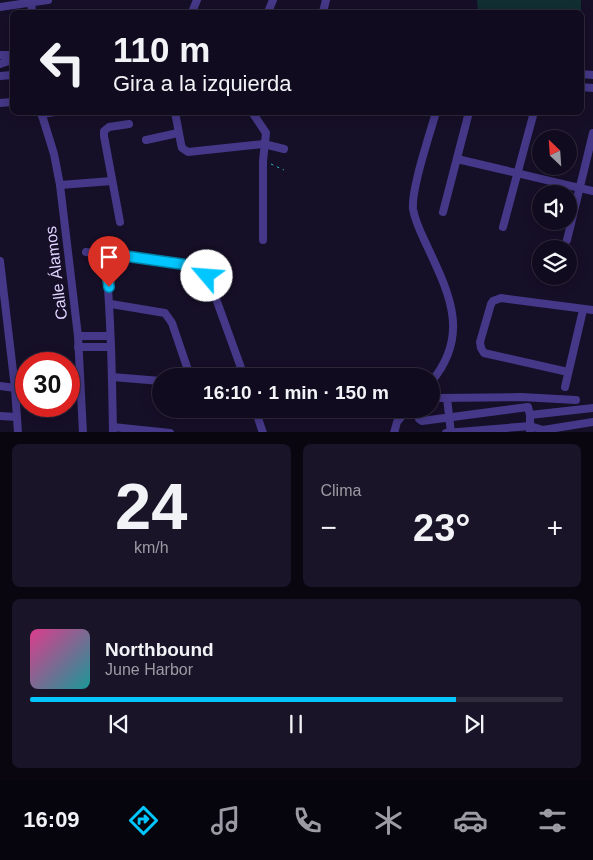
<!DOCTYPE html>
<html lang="es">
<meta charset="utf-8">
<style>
body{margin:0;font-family:Helvetica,sans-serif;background:#191427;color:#f1f3f6;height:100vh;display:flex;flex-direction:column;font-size:19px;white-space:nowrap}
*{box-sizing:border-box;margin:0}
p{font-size:16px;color:#9c9ba4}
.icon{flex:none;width:28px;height:28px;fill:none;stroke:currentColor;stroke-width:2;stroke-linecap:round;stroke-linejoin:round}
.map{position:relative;height:432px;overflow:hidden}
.details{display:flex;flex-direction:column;gap:12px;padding:12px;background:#090610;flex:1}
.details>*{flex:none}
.hud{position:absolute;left:10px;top:10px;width:574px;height:105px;border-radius:8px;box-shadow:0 2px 12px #0003,0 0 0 1px #302b3c;background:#100b1e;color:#f1f3f6;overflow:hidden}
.needle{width:32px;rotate:335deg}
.tools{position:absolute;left:532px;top:130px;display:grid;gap:10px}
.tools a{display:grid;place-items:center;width:45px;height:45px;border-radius:50%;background:#100b1e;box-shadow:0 2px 12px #0003,0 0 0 1px #302b3c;font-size:25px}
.speed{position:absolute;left:15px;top:352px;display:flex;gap:10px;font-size:25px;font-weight:700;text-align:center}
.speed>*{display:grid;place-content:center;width:65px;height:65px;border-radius:50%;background:#100b1e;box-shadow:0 2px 12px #0003,0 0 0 1px #302b3c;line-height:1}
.speed .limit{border:8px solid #d22;background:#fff;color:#111}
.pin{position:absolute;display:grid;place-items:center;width:42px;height:42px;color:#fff;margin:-51px -21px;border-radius:50% 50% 50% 0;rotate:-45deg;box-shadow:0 0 5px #0007}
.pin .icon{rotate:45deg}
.me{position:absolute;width:55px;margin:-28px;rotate:297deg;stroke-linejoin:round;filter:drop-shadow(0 0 4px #0008)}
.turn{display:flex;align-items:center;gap:18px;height:105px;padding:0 20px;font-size:22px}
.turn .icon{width:65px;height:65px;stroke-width:2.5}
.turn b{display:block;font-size:35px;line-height:42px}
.big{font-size:38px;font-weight:800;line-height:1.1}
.details .widget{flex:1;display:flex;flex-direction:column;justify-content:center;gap:8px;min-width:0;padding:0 18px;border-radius:8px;background:#191427}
.details .dial{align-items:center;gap:0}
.dial b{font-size:65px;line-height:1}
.song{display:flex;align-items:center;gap:15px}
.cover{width:60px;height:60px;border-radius:8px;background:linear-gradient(135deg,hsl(330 70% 55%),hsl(180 70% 35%))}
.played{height:5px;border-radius:2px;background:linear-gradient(90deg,#01c6ff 80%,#302b3c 80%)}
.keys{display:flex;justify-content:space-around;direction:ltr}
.heat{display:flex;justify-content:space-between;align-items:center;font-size:28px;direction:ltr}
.details .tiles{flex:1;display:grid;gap:12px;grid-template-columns:1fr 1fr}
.widget:last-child{grid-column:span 2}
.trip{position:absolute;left:152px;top:368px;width:288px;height:50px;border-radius:25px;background:#100b1e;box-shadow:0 2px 12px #0003,0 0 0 1px #302b3c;font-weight:800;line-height:50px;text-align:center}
.dock{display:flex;height:80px;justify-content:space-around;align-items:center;background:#06040c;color:#9c9ba4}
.dock .icon{width:35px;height:35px}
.dock .current{color:#01c6ff}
.dock b{font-size:22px;color:#f1f3f6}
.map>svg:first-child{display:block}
</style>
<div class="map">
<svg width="593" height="433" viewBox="0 0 593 433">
<rect width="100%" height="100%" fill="#160f28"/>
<!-- green -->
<polygon fill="#112f32" points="477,0 581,0 581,12 478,12"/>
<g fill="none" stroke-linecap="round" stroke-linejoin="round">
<!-- path -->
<polyline stroke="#2bb4bd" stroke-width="1" stroke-dasharray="2.5 4" stroke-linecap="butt" points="271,164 284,170"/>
<!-- minor -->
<g stroke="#453888" stroke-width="8">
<polyline points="31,0 32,12"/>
<polyline points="0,7 48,0"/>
<polyline points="192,12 197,0"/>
<polyline points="268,12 273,0"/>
<polyline points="323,12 326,0"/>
<polyline points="0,55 12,55"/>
<polyline points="0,64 12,60"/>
<polyline points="581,74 593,75"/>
<polyline points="0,76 12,75"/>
<polyline points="581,87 593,88"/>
<polyline points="0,103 12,102"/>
<polyline points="41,112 54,154 60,185 78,336 83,433"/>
<polyline points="175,112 181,144 182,148 188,152 264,144 284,149"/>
<polyline points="252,112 266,133 263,161 263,240"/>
<polyline points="41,114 55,112"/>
<polyline points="146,140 178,133"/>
<polyline points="457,159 593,191"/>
<polyline points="60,185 112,181"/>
<polyline points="443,212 469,112"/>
<polyline points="120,222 104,136 104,131 109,127 129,124"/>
<polyline points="503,227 534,112"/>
<polyline points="567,240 593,133"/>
<path d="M86,252L195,266C205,271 207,275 211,285L244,376"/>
<path d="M105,253C111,313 112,373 113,433"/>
<polyline points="0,261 15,388 18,433"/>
<polyline points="111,304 165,313 172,323 190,376"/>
<polyline points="78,336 110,336"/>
<polyline points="78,347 110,347"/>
<polyline points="568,372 484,353 481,348 480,342 491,304 493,301 501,298 593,310"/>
<polyline points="112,377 161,381"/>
<path d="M431,382C470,336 450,295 428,248C422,235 415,222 413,209C411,189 430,134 436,112"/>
<polyline points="0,386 15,388"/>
<polyline points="565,387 583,310"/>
<polyline points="447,398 451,433"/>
<polyline points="431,401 438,398 521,397 576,400"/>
<polyline points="255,409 263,433"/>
<polyline points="424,409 419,414 419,419 422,421 528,407 530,415 530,433"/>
<polyline points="530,415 593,408"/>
<polyline points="0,416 17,417"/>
<polyline points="113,427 170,433"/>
<polyline points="394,433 397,422 408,409"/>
<polyline points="446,433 530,426 543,430 593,422"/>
</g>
</g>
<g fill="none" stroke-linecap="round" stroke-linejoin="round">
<defs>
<polyline id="route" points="109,287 105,253 195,266 202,269 207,276"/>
</defs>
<!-- route casing -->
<use href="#route" stroke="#0181a6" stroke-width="12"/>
<!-- route -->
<use href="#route" stroke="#01c6ff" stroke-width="9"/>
</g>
<g text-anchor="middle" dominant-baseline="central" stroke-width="5" stroke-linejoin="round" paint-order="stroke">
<!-- street labels -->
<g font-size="16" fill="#dfd5ff" stroke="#160f28">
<text transform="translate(56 273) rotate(-97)">Calle Álamos</text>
</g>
</g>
</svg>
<div class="tools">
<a><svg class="needle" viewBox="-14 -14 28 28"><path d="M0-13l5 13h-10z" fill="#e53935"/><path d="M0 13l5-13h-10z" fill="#9c9ba4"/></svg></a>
<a><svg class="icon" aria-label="sound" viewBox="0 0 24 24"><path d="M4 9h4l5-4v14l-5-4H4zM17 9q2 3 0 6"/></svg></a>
<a><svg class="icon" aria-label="layers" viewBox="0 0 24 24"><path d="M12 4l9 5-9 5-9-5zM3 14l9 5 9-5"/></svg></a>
</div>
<div class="speed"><div class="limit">30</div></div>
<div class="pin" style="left:109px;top:287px;background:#d93025"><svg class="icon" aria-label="arrive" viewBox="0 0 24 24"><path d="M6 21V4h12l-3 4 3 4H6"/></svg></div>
<svg class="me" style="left:207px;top:276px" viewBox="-20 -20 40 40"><circle r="19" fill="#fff"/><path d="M0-13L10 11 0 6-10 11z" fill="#01c6ff"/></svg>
<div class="trip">16:10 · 1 min · 150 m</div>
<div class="hud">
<div class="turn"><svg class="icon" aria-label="left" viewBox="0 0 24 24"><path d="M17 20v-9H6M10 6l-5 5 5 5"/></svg><div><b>110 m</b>Gira a la izquierda</div></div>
</div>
</div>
<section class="details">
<div class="tiles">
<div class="widget dial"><b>24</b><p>km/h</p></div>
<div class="widget"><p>Clima</p>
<div class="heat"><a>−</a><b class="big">23°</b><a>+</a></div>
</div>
<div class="widget">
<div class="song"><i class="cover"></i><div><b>Northbound</b><p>June Harbor</p></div></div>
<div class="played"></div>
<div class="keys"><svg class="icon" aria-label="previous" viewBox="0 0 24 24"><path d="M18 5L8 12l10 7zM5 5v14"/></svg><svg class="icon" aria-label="pause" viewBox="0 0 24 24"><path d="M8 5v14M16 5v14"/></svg><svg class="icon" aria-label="next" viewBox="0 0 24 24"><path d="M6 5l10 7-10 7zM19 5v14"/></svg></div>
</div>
</div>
</section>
<nav class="dock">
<b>16:09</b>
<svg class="icon current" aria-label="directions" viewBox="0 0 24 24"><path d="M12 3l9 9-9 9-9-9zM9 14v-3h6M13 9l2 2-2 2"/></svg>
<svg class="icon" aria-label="music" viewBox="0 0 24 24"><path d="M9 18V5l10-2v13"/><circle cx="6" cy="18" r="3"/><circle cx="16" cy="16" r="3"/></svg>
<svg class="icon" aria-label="phone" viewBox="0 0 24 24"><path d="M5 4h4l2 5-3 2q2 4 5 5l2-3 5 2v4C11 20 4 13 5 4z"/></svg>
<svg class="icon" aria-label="climate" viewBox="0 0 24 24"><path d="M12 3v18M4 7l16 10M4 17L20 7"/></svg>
<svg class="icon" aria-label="car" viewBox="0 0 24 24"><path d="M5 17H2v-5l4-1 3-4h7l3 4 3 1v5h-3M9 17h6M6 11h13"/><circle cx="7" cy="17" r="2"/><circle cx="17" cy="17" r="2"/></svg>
<svg class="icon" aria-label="filters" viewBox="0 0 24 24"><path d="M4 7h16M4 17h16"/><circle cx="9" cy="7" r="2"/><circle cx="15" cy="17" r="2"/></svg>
</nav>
